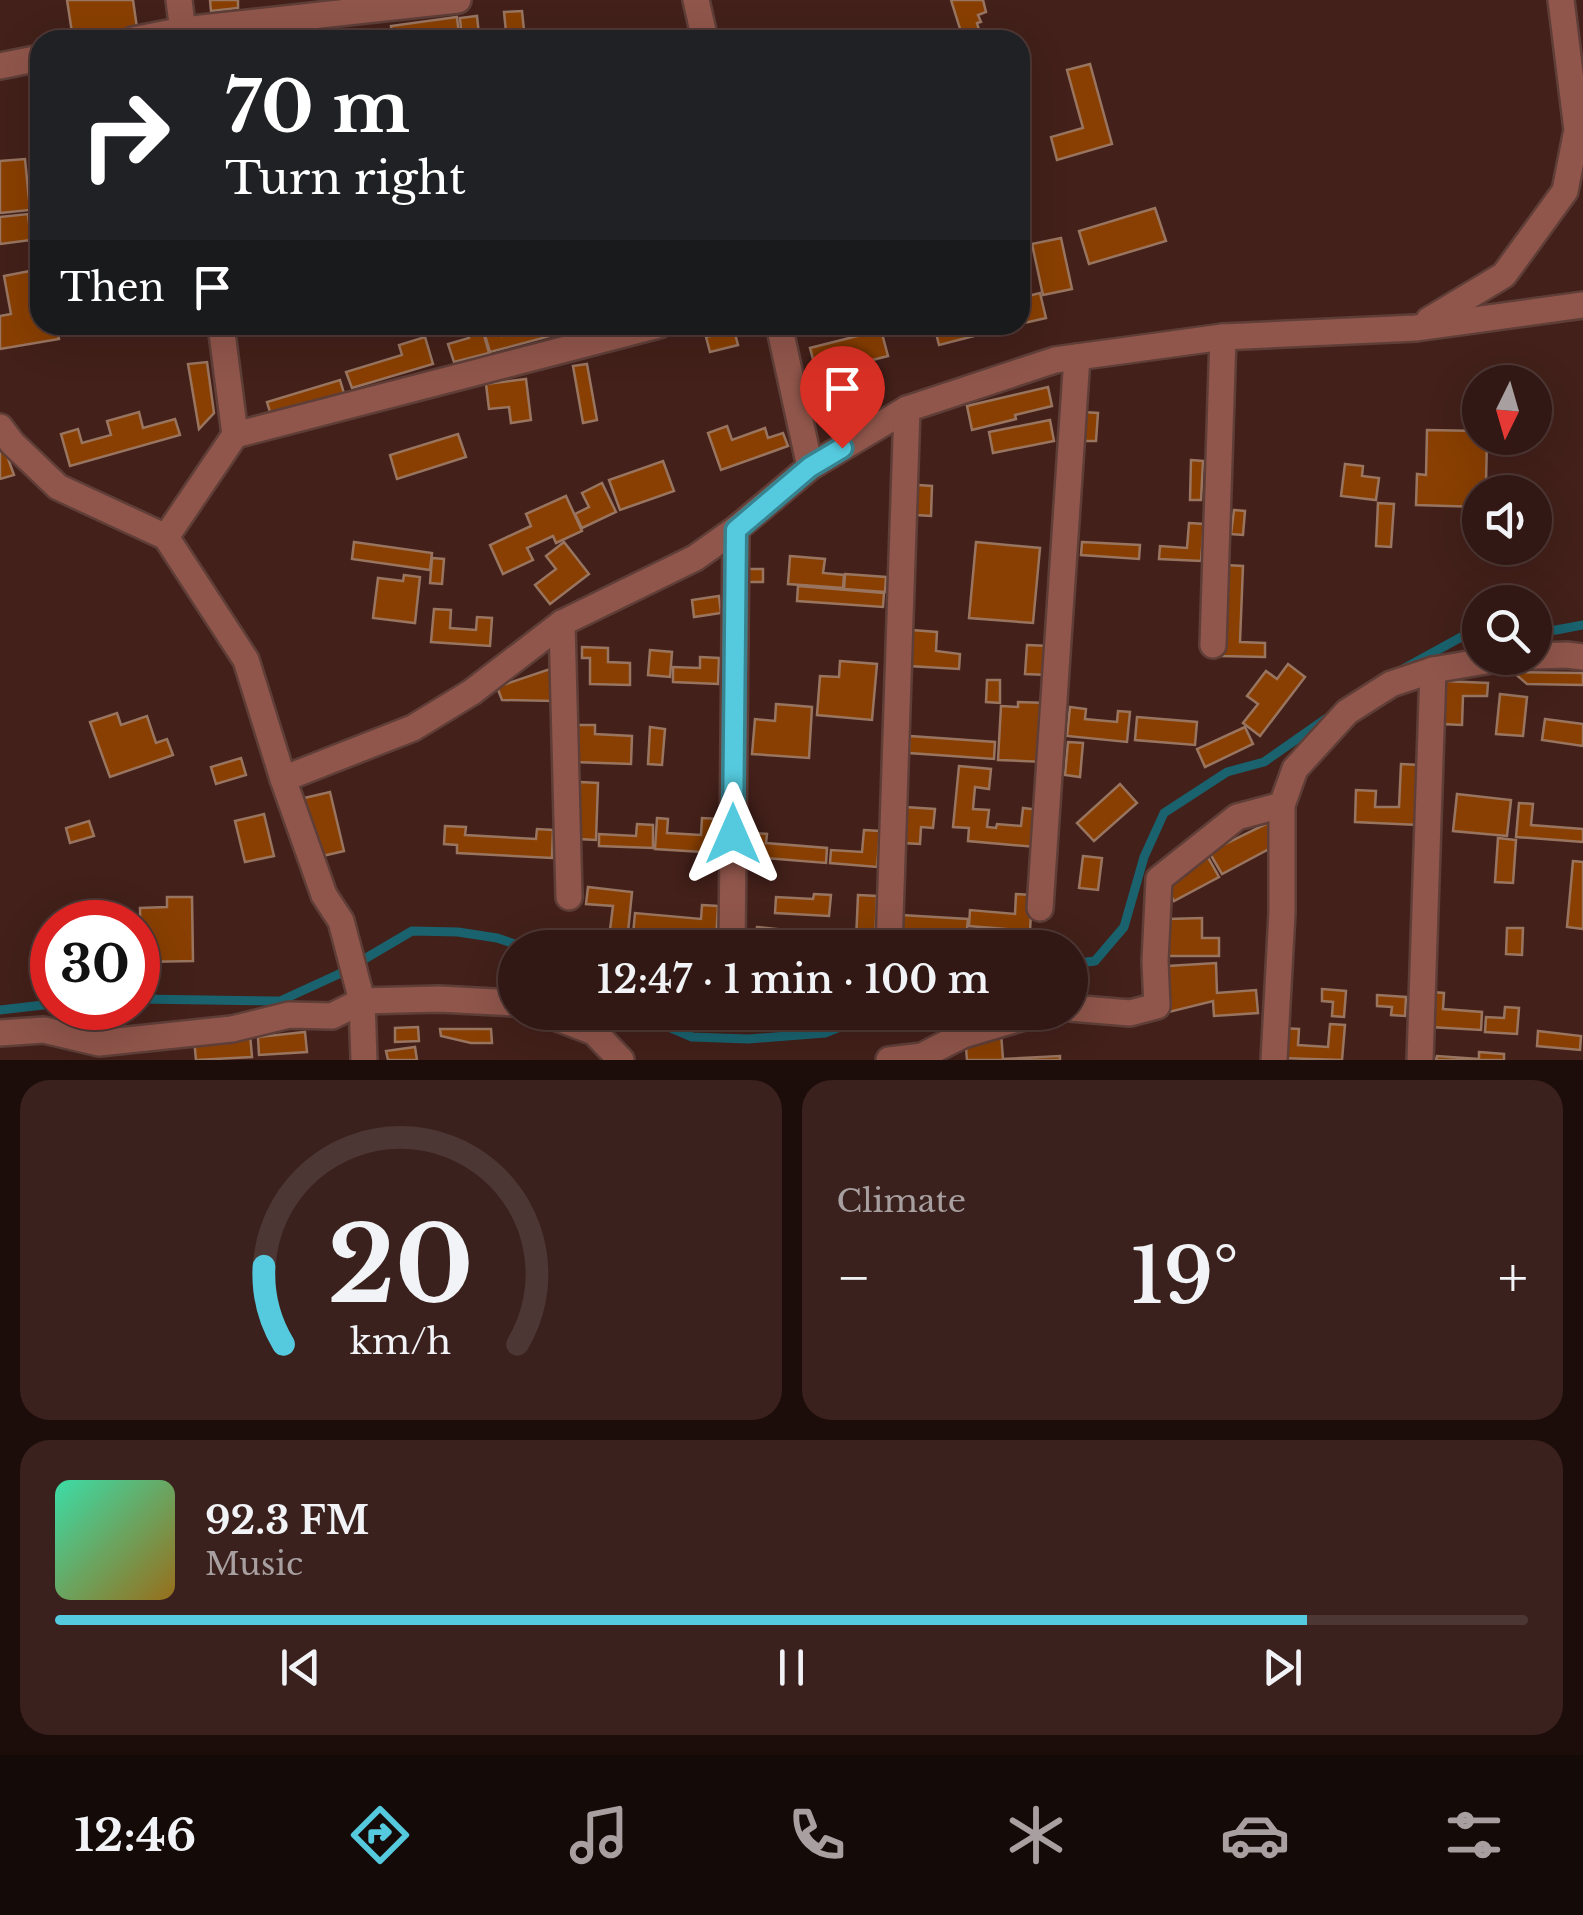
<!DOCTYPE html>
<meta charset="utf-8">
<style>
body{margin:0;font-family:"Libre Baskerville",serif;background:#3a211d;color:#f1f3f6;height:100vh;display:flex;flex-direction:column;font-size:38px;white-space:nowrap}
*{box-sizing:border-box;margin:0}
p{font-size:32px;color:#a8a0a0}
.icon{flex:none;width:55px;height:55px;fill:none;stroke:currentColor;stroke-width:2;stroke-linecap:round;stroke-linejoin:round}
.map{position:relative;height:1060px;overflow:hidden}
.side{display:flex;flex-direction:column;gap:20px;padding:20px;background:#1c0d0b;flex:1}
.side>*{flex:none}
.hud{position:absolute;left:30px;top:30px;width:1000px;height:305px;border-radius:30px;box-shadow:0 10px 40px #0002,0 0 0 2px #4d3734;background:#202124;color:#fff;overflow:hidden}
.needle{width:65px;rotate:185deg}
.fabs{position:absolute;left:1462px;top:365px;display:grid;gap:20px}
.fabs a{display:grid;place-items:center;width:90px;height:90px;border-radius:50%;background:#321814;box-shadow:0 10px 40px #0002,0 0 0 2px #4d3734;font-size:50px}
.speed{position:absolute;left:30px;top:900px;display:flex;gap:20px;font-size:50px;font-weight:700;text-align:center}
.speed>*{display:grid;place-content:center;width:130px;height:130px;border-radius:50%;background:#321814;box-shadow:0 10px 40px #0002,0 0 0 2px #4d3734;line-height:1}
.speed .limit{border:15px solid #d22;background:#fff;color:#111}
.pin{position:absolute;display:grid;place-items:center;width:85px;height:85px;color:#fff;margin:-102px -42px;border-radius:50% 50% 50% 0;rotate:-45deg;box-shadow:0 0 10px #0007}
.pin .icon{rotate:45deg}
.me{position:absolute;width:110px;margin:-55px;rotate:0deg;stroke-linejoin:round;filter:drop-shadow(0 0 8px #0008)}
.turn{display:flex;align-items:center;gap:35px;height:210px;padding:0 30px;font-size:45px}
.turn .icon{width:130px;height:130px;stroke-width:2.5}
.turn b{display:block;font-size:70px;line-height:85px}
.then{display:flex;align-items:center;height:95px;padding:0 30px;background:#0003;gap:20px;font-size:38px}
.big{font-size:75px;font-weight:600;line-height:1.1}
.side .widget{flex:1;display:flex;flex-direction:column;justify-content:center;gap:15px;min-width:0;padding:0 35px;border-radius:30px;background:#3a211d}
.side .dial{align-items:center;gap:0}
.dial svg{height:260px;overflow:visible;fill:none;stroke:#4d3734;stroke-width:7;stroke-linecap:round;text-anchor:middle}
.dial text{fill:#f1f3f6;stroke:none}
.song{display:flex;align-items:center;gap:30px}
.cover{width:120px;height:120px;border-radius:15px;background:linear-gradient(135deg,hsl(160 70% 55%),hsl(40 70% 35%))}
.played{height:10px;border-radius:5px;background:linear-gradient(90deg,#55cade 85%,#4d3734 85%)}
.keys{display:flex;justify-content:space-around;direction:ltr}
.heat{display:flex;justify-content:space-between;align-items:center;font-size:55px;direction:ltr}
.side .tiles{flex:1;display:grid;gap:20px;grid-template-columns:1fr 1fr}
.widget:last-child{grid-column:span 2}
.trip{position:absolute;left:498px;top:930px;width:590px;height:100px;border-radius:50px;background:#321814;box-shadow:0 10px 40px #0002,0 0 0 2px #4d3734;font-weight:600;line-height:100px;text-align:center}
.tab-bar{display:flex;height:160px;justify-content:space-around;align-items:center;background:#140a08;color:#a8a0a0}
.tab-bar .icon{width:70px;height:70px}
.tab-bar .current{color:#55cade}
.tab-bar b{font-size:45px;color:#f1f3f6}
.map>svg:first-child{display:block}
</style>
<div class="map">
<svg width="1583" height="1060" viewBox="0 0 1583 1060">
<rect width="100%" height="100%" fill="#43201a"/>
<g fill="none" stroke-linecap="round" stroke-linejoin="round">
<!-- stream -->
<g stroke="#19626e" stroke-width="9">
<polyline points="1535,630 1556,630 1583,625"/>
<polyline points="1403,669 1474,630 1480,630"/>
<polyline points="1070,964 1095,961 1124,927 1144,857 1164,813 1227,772 1264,762 1327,718"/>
<polyline points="138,999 280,1001 339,974 412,931 458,932 497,938 527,948"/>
<polyline points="0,1010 52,1004"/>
<polyline points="649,1012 664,1025 692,1037 748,1039 825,1033 877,1012"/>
</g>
</g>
<!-- building -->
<g fill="#893f01" stroke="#997560" stroke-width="2.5">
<polygon points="67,0 133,0 137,28 73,39"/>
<polygon points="210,0 238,0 238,8 211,11"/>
<polygon points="951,0 983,0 986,12 978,15 981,22 977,23 979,30 962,35"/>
<polygon points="522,11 525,40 462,40 460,18 477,16 479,35 506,32 504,12"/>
<polygon points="457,17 459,35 419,40 393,40 391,26"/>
<polygon points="1090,64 1112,144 1057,160 1051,137 1083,128 1067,70"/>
<polygon points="40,154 40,209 39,210 34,155"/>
<polygon points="25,159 30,210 0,213 0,161"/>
<polygon points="1155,208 1166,241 1089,264 1079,231"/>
<polygon points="28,214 31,240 0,244 0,217"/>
<polygon points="1061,238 1072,289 1043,295 1032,244"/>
<polygon points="40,269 40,325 56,325 59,339 0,349 0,316 11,314 4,276"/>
<polygon points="1040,293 1046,318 1020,324 1020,298"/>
<polygon points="481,325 489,353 454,362 448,344 469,338 466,329"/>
<polygon points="482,325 499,325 502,336 541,325 567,325 569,331 490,352"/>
<polygon points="934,325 1017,325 939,345"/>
<polygon points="734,330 738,345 710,352 706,337"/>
<polygon points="881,330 888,356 817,374 810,348"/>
<polygon points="425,337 433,364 352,388 346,372 402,355 399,345"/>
<polygon points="207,362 214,413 199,429 188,364"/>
<polygon points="587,364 597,420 583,423 573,366"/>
<polygon points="526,379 531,420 511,423 509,407 489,409 486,384"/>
<polygon points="340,380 346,400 273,422 267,402"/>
<polygon points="1048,387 1052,406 1015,415 1016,419 972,430 967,406"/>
<polygon points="139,412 143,428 175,419 180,435 70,466 61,434 78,429 82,443 111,435 107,421"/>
<polygon points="1083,412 1098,413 1096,441 1081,441"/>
<polygon points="1050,420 1054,441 993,453 989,432"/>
<polygon points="727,426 732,440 765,428 768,438 783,433 788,446 721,470 708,433"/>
<polygon points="1427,430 1480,431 1480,438 1487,438 1486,484 1498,484 1497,492 1480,492 1480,507 1416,505 1417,474 1426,475"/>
<polygon points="458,434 466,457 397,479 390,455"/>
<polygon points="0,451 6,453 14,475 0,479"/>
<polygon points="1191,460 1203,461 1201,500 1190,500"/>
<polygon points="663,461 674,491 620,510 609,480"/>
<polygon points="1345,464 1363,466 1362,476 1379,478 1376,500 1341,496"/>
<polygon points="602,483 616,512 582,528 575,514 589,507 582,493"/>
<polygon points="918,485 932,486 931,516 916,515"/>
<polygon points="566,496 582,531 556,543 553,536 527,548 533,560 503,574 490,545 531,526 526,514"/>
<polygon points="1378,503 1394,504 1391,547 1376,546"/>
<polygon points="1234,510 1245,511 1243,535 1231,534"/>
<polygon points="1189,523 1204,524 1201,561 1159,559 1160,546 1187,548"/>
<polygon points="354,542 432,553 430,570 352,559"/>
<polygon points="564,542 589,574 550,604 535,585 556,569 546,556"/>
<polygon points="976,542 1040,548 1033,623 969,618"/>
<polygon points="1082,542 1140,545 1139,559 1081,555"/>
<polygon points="790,556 825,559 823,573 844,575 843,588 788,584"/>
<polygon points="432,558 444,559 442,584 430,583"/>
<polygon points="1225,565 1243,566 1240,642 1265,643 1265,657 1221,656"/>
<rect x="747" y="569" width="16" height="13"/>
<polygon points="845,574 886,577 885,592 844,589"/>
<polygon points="404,575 420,577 415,623 373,618 378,578 403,581"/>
<polygon points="798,586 884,593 883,607 797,601"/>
<polygon points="719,596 721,613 694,617 692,600"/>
<polygon points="434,609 451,610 450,628 476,630 477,617 492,618 490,646 431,642"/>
<polygon points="912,630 937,632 936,651 960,654 959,669 909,666"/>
<polygon points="1027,645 1049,646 1047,675 1025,674"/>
<polygon points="582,647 608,648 608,662 630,663 630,685 590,684 590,658 582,658"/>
<polygon points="650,650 672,652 670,677 648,675"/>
<polygon points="700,657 719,658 718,684 673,682 673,667 700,668"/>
<polygon points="840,661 877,664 872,720 817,715 820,676 839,677"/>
<polygon points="1288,664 1305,677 1260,736 1243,723 1258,704 1247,696 1266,671 1277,679"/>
<polygon points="556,667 554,701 502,700 497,687"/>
<polygon points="1513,672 1583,673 1583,685 1527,684"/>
<polygon points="987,680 1000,680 1000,703 986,702"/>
<polygon points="1443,681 1488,683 1487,696 1463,696 1462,725 1441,724"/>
<polygon points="1500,694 1527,697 1523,736 1496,734"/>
<polygon points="1018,702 1046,703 1044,762 998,760 1001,706 1018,707"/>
<polygon points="776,704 812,707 809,758 752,754 755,719 775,721"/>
<polygon points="1070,707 1086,709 1085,719 1117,722 1118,711 1130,712 1127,742 1067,736"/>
<polygon points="117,713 121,725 147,716 156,743 167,739 173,755 110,777 90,722"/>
<polygon points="1137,717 1197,722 1195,745 1135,740"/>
<polygon points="1545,719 1583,724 1583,746 1542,740"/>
<polygon points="576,725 595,725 595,734 632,736 631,764 574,762"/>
<polygon points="650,727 665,729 662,765 648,764"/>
<polygon points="1245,727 1253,744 1205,767 1197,749"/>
<polygon points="910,736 995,742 994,759 909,753"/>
<polygon points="1068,742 1083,743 1080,777 1065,775"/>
<polygon points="241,758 246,775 216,784 211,767"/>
<polygon points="1401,764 1420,765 1418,825 1355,822 1356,790 1376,791 1375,807 1399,807"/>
<polygon points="959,766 991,769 989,789 975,787 973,809 989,810 987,827 996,828 997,824 1021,826 1023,808 1040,810 1036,847 968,841 969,828 953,827"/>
<polygon points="580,782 598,783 596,840 578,839"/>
<polygon points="1120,784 1137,803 1094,841 1077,823"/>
<polygon points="330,792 344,851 314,858 300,799"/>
<polygon points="1457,794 1511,800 1507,836 1453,831"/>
<polygon points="1519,803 1533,804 1531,825 1583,829 1583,842 1516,837"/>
<polygon points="905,807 935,809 933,828 921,827 920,844 902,843"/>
<polygon points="264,814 274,856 245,862 235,821"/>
<polygon points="657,818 668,819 667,833 701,835 702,818 720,819 718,853 655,849"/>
<polygon points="89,821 94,836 70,843 66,828"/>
<polygon points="1272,821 1269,849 1222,874 1209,852"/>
<polygon points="637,824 653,825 653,848 599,846 599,834 636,836"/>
<polygon points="445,826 466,827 465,835 536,839 537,829 553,830 552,858 457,853 457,845 444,844"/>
<polygon points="864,830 880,831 877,867 830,863 831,850 862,852"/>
<polygon points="741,832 767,834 766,843 827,848 826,863 739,856"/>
<polygon points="1498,838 1516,840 1513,883 1495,882"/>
<polygon points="1205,852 1219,877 1174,901 1167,889"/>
<polygon points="1083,856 1102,858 1098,890 1079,888"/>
<polygon points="1573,861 1583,862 1583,929 1567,927"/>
<polygon points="588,887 632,892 628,932 610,930 613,906 586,904"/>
<polygon points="814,894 831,895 829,916 775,913 776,897 813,899"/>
<polygon points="1016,894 1032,895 1030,931 969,926 970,910 1015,914"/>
<polygon points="858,895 877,896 875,941 856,940"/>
<polygon points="167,897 192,897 193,961 141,962 140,908 167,907"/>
<polygon points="702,905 718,906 716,941 633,935 635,913 701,919"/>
<polygon points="901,915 968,919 965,948 922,944 922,948 899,948"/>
<polygon points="1202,918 1202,938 1219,938 1219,956 1168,956 1168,919"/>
<polygon points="757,927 787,930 785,948 755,948"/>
<polygon points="1507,928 1523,928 1522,955 1506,954"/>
<polygon points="1216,963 1217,993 1256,990 1258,1013 1214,1016 1213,1001 1169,1012 1168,966"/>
<polygon points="1322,989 1346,991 1344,1017 1332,1016 1333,1002 1322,1001"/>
<polygon points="1432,992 1444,993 1443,1009 1482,1012 1481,1030 1430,1027"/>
<polygon points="1377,995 1406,997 1405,1016 1391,1015 1392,1007 1377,1006"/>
<polygon points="1505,1007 1519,1008 1517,1034 1485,1032 1486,1017 1504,1018"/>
<polygon points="1330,1024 1345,1025 1342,1060 1280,1058 1282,1028 1299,1029 1298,1045 1328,1047"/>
<polygon points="418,1027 419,1041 395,1042 395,1028"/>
<polygon points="440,1029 491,1029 492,1043 471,1043 441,1036"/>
<polygon points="1538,1031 1581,1036 1580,1050 1537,1046"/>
<polygon points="305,1032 307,1052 259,1055 258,1037"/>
<polygon points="1001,1033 1003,1059 1060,1056 1060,1060 967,1060 965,1036"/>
<polygon points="250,1034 252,1057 196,1060 194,1039"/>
<polygon points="415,1047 417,1060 388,1060 386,1051"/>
<polygon points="1479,1052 1504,1054 1504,1060 1436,1060 1437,1056 1479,1059"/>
</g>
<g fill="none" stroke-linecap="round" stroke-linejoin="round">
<defs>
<g id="minor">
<polyline points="179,0 184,40"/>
<polyline points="696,0 705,40"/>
<polyline points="133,40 183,30 458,0"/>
<polyline points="0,66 40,58"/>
<polyline points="1429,320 1504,275 1565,191 1577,130 1561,0"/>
<polyline points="779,325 810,467"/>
<polyline points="0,427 12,443 58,487 166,537 246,660 283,779 324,895 341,921 362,1001 364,1060"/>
<polyline points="235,435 659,325"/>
<polyline points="166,537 235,435 221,325"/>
<polyline points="562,623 569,897"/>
<polyline points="1213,645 1223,337"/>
<polyline points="1535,656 1567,655 1583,657"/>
<polyline points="283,779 413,728 472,692 562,623 695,558 736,529 810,467 907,409 1055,360 1223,337 1416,328 1583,305"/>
<polyline points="1040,908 1077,357"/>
<polyline points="732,948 736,529"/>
<polyline points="889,948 907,409"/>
<polyline points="1070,1008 1130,1013 1157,1006 1155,961 1159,879 1237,817 1282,805 1295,769 1347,712 1391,684 1433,670 1503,658"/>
<polyline points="542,1012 594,1032 621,1060"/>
<polyline points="0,1033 44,1030 99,1043 232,1029 289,1015 332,1016 362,1001 439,999 515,1003"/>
<polyline points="889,1060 922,1056 963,1035 1041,1012"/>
<polyline points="1274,1060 1282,913 1282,805"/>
<polyline points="1420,1060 1433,670"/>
</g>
</defs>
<!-- minor casing -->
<use href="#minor" stroke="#5f3e38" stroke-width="30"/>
<!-- minor -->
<use href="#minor" stroke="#90564b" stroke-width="25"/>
</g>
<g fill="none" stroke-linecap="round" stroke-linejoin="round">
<defs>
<polyline id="route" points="733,834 736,530 810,467 842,448"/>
</defs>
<!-- route casing -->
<use href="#route" stroke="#378390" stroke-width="25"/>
<!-- route -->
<use href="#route" stroke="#55cade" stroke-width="18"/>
</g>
</svg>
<div class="fabs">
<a><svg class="needle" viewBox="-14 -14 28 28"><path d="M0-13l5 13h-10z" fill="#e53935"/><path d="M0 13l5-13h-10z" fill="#a8a0a0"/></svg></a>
<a><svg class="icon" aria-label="sound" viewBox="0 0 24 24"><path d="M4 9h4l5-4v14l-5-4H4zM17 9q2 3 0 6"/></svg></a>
<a><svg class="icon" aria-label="search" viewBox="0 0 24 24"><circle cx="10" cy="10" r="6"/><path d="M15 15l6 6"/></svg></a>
</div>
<div class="speed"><div class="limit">30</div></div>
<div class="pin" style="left:842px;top:448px;background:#d93025"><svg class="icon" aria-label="arrive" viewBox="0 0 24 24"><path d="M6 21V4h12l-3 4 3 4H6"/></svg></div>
<svg class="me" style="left:733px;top:834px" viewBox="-20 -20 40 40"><path d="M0-17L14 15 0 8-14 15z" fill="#55cade" stroke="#fff" stroke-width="4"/></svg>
<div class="trip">12:47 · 1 min · 100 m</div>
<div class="hud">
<div class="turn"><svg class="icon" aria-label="right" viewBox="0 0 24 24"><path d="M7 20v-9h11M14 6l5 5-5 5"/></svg><div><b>70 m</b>Turn right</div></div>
<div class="then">Then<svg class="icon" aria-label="arrive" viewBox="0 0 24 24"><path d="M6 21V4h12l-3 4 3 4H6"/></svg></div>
</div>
</div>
<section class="side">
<div class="tiles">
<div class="widget dial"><svg viewBox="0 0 100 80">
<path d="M14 69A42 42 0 1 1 86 69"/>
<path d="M14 69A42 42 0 0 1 8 45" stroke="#55cade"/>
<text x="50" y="56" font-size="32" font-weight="700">20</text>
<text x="50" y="72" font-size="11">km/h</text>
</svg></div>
<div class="widget"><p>Climate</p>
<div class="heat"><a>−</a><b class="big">19°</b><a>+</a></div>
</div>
<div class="widget">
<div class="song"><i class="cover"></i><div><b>92.3 FM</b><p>Music</p></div></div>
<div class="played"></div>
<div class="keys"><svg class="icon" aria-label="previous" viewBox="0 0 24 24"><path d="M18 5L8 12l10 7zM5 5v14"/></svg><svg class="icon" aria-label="pause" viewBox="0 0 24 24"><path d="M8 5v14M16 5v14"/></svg><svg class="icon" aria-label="next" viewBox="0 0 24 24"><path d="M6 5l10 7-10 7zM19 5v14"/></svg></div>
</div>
</div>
</section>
<nav class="tab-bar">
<b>12:46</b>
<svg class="icon current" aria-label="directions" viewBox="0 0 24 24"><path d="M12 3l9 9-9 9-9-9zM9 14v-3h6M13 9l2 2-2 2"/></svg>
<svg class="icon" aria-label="music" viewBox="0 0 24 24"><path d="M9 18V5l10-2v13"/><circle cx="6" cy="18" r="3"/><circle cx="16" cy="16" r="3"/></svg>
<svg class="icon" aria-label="phone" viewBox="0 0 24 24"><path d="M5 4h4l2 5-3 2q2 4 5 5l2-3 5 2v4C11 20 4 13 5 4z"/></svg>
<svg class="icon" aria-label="climate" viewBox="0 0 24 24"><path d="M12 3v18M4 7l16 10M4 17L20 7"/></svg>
<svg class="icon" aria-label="car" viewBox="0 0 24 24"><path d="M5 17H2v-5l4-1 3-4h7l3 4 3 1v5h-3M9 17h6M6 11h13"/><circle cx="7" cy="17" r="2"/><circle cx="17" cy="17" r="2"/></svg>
<svg class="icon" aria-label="filters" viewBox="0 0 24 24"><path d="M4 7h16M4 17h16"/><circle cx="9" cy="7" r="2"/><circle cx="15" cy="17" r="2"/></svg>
</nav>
